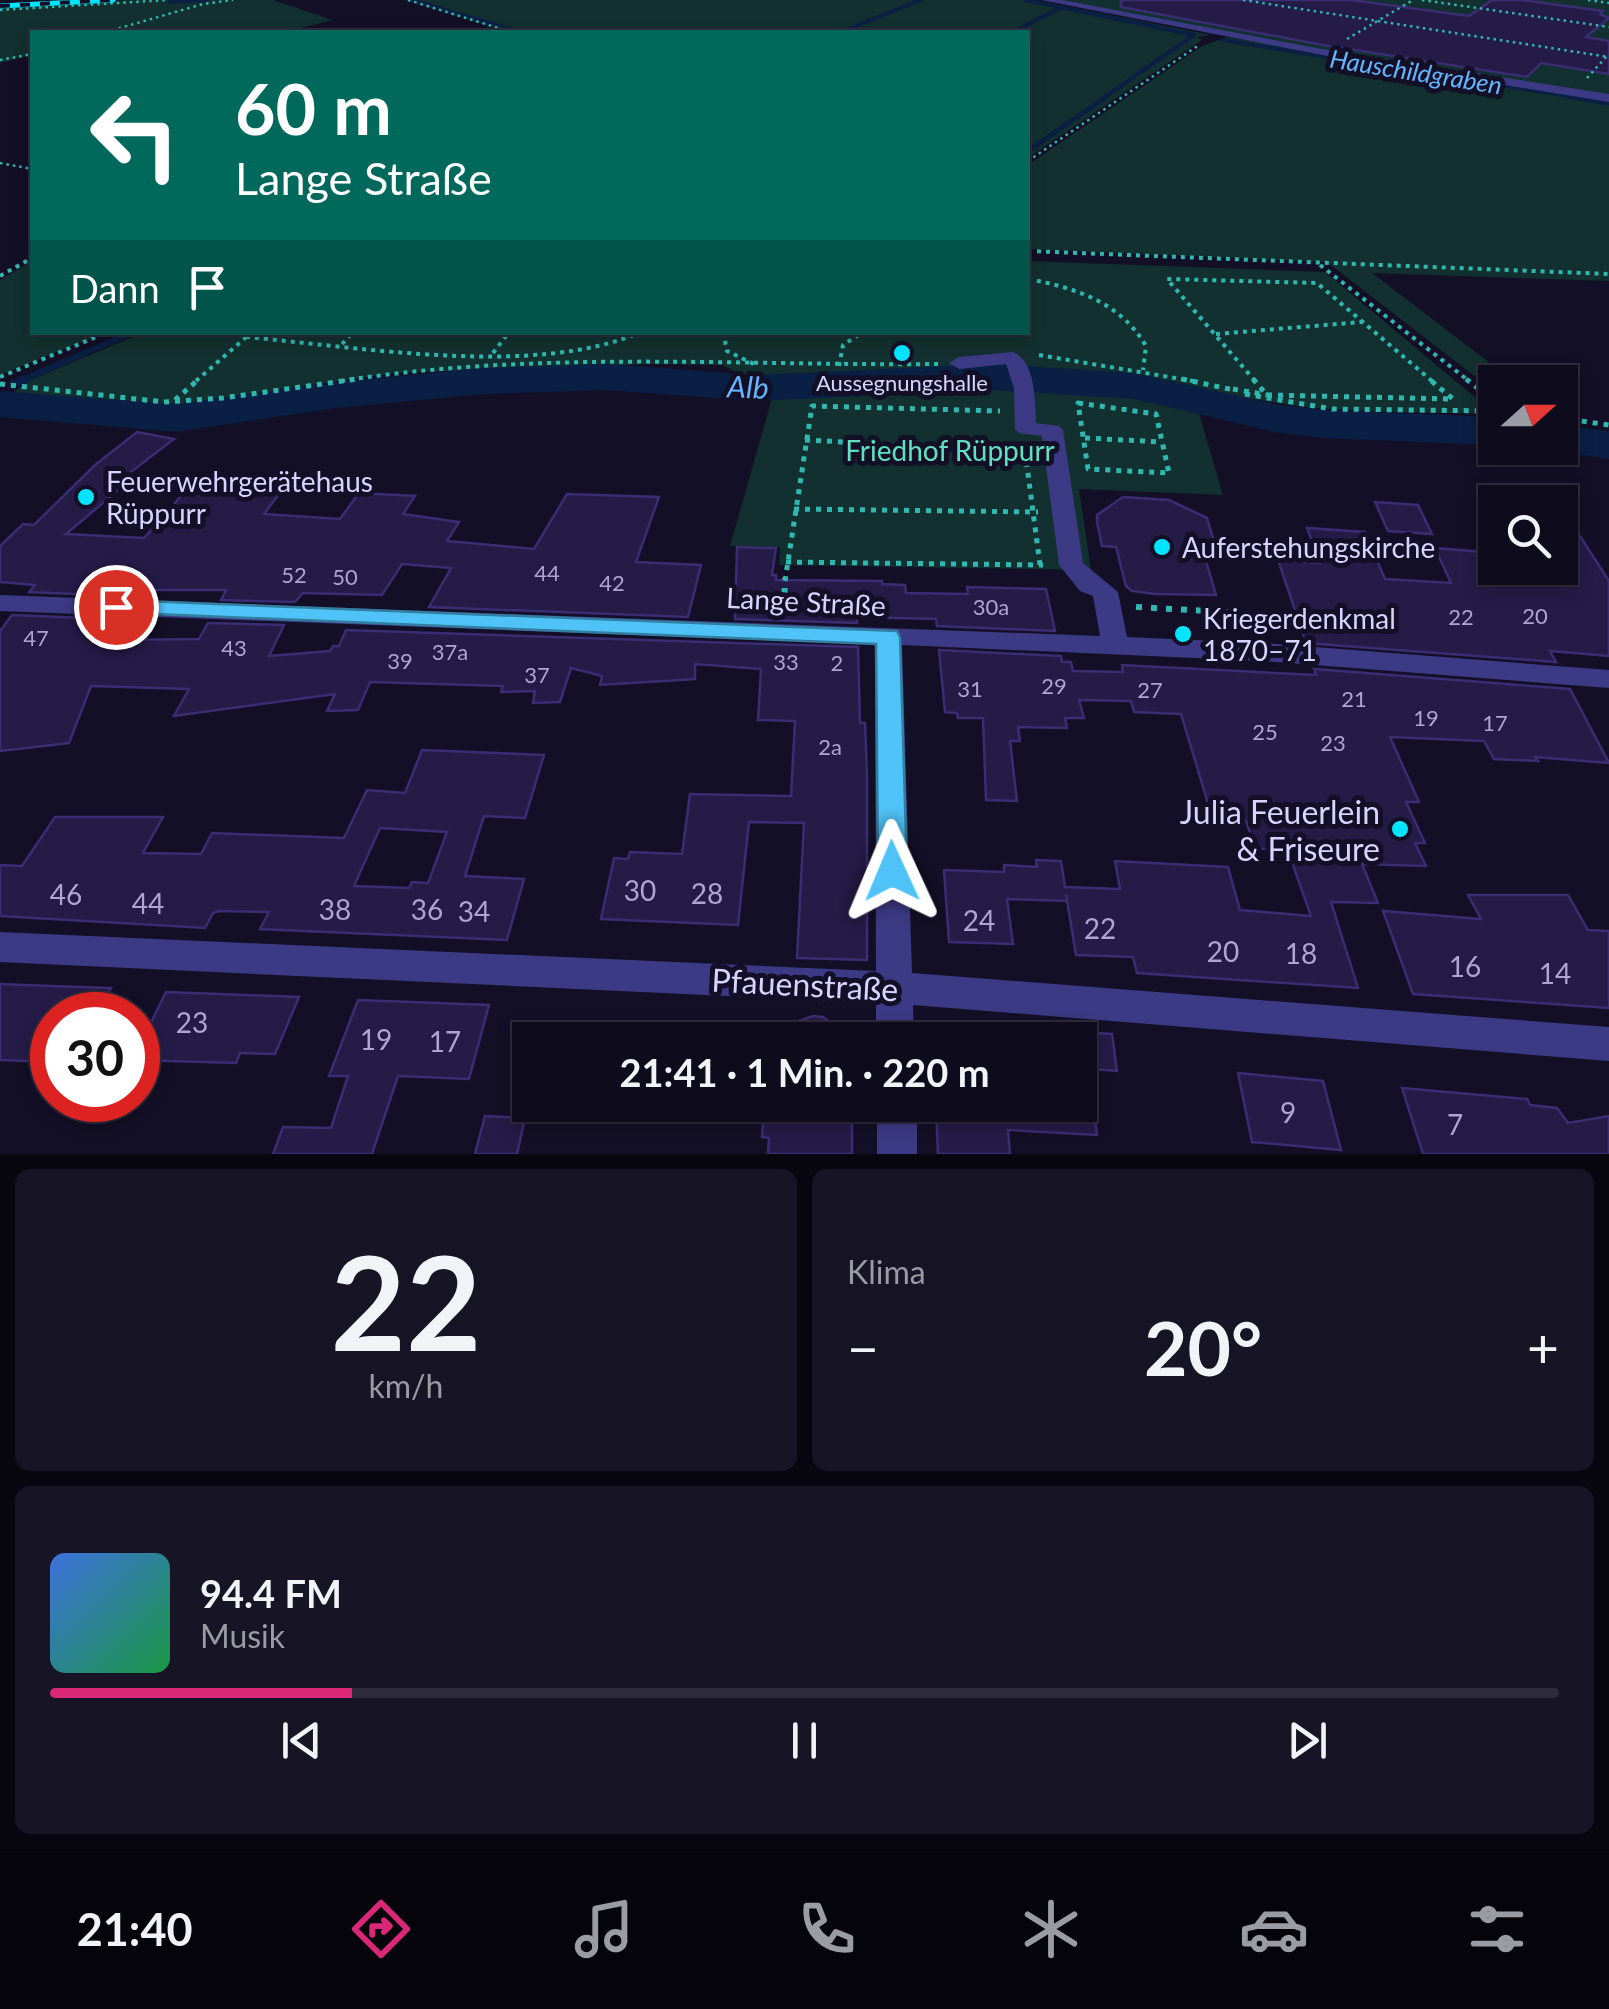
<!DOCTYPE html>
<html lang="de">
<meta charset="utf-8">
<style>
body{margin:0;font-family:Lato,sans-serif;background:#171425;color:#f1f3f6;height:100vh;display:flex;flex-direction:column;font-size:38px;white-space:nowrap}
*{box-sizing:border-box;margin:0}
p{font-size:32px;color:#9b9ba3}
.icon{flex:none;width:55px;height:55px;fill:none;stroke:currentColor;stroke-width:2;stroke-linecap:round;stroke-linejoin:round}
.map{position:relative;height:1154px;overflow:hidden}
.sheet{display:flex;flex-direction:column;gap:15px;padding:15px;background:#08060f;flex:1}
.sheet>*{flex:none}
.banner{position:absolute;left:30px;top:30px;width:1000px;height:305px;border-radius:0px;box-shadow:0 5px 15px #0003,0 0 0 2px #2e2b3b;background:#00695c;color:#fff;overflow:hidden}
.needle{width:65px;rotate:69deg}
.buttons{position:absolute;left:1478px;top:365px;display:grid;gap:20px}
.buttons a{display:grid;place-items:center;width:100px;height:100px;border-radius:0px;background:#0e0b1c;box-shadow:0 5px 15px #0003,0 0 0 2px #2e2b3b;font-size:50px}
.speed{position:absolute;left:30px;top:992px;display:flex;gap:20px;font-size:50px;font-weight:700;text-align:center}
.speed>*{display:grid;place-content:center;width:130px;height:130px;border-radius:50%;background:#0e0b1c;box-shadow:0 5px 15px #0003,0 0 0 2px #2e2b3b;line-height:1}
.speed .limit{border:15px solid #d22;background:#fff;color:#111}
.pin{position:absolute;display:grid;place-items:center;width:85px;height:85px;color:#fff;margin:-42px;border:5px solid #fff;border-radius:50%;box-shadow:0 2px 10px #0007}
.me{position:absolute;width:110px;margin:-55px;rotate:359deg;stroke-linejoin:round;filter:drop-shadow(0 0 8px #0008)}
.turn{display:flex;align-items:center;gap:35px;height:210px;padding:0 40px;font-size:45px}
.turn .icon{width:130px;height:130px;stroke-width:2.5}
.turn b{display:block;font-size:70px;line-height:85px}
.then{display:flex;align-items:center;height:95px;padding:0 40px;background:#0003;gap:20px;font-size:38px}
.big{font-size:75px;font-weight:700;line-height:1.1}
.sheet .tile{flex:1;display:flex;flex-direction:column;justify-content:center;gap:15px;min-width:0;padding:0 35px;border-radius:15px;background:#171425}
.sheet .dial{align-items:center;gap:0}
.dial b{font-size:130px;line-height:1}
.song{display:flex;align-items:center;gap:30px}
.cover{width:120px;height:120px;border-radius:15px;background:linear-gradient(135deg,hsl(220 70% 55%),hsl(140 70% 35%))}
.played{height:10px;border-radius:5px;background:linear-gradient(90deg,#db2777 20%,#2e2b3b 20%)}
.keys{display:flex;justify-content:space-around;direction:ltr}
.heat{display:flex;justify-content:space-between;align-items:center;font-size:55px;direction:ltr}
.sheet .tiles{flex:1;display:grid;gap:15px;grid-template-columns:1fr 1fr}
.tile:last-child{grid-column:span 2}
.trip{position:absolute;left:512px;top:1022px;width:585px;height:100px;border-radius:0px;background:#0e0b1c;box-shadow:0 5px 15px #0003,0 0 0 2px #2e2b3b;font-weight:700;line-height:100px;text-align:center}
.menu{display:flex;height:160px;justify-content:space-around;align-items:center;background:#06040b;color:#9b9ba3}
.menu .icon{width:70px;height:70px}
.menu .selected{color:#db2777}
.menu b{font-size:45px;color:#f1f3f6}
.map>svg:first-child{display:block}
</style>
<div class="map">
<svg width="1609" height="1154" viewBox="0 0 1609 1154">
<rect width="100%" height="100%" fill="#130f26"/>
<!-- green -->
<g fill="#12302f">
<polygon points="129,0 273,0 333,20 285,32 32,32 32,55 0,63 0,7"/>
<polygon points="405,0 1035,0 1211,35 1197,37 1202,40 1028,158 1028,32 508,32"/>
<polygon points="1052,0 1609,0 1609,96 1330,53"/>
<polygon points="1227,37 1609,100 1609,281 1372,273 1515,382 1495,382 1495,392 1327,262 1028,249 1028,165 1202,46"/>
<polygon points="32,261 32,332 104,333 0,375 0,280"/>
<path d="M1028,261L1325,272L1495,414C1436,412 1376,413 1317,408C1276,405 1234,392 1194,396L1223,495L1079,489L1091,570L779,565L780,547L730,546L774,391L722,365L647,364L394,373L181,404L10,395L28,381L142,333L1028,332Z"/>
</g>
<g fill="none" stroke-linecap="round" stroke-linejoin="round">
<!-- stream-far3 -->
<g stroke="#0a1f44" stroke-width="4">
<polyline points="412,0 520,32"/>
<polyline points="1026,0 1194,35"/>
<polyline points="170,2 206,0"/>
<polyline points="841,32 921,0"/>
<polyline points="1013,32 1062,7"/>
<polyline points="1223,40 1586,99"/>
<polyline points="1102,99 1194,35"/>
</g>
<!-- stream-far2 -->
<g stroke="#0a1f44" stroke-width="5">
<polyline points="1571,97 1609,103"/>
<polyline points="1028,151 1106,97"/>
</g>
<!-- stream-far1 -->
<polyline stroke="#0a1f44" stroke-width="6" points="20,381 133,332"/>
<!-- stream -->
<polyline stroke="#0a1f44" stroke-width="8" points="13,384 26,379"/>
<!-- river -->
<g fill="#0a1f44" fill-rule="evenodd">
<polygon points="606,364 754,375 991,364 1134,373 1274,404 1323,410 1495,417 1495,445 1323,438 1274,432 1134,399 991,390 754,401 606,390 484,394 336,408 176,432 0,417 0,391 176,404 336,382 484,368"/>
<polygon points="1560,425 1609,431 1609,459 1543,449 1560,448"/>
</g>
</g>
<!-- building -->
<g fill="#241b47" stroke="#3b2d73" stroke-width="2.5" fill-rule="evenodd">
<polygon points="1121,0 1351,0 1469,16 1492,0 1522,0 1603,11 1600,14 1609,18 1586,37 1609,41 1609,74 1541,63 1527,77 1323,45 1121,7"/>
<polygon points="137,432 174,439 119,481 128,482 66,534 144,538 191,485 283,489 264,514 340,519 359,493 415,496 403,514 459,522 447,541 534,549 567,494 659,497 636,562 701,565 688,617 429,607 451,568 402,564 382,595 303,593 295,602 221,600 226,590 153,590 148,597 29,592 35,585 0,582 0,546 23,524 34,525 95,465"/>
<polygon points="1123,497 1169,500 1207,518 1217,552 1203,551 1216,595 1156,594 1132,591 1126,586 1116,547 1102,546 1097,522 1097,515"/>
<polygon points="1375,502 1418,505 1432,534 1388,531"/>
<polygon points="1560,505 1609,581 1609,656 1550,651 1556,662 1306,643 1278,560 1320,563 1307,528 1365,532 1385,579 1451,583 1435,548 1495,553 1495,572 1516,574 1519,579 1560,582"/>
<polygon points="737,547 776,548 772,575 776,575 776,580 882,581 882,584 905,585 906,593 968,594 967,587 1046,589 1055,631 937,626 936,619 857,617 857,623 735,619"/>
<polygon points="12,615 133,620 119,640 199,639 208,623 284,625 269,656 330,651 333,646 339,646 346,630 858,647 860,723 865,723 867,776 867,960 797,958 804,823 749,822 738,925 601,919 614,858 628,859 630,852 682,854 690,794 791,796 795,721 758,720 761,669 695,664 695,679 600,685 602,676 571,668 560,702 533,703 535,691 501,692 503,686 370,682 358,710 327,711 335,694 174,716 189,689 91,686 69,743 0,751 0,631"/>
<polygon points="939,650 1061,656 1062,662 1071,662 1073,671 1123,672 1122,665 1316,675 1314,669 1570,689 1609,763 1535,757 1538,761 1494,759 1484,741 1390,737 1419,802 1406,802 1425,843 1415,843 1426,866 1362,864 1378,903 1331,902 1358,988 1137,973 1133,957 1076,955 1066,894 1067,901 1007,899 1013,944 949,942 944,870 1004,872 1004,865 1037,867 1036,860 1061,861 1065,887 1120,889 1115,861 1228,867 1240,910 1311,916 1288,851 1255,848 1246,821 1213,820 1181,714 1134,712 1131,701 1079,700 1084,718 1065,718 1067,728 1018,727 1020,741 1010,741 1017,801 986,800 983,718 958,718 957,713 945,712"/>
<path d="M422,750L544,755L525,818L484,816L465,876L524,879L507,940L260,929L269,912L218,911L213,913L205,928L0,916V865L22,866L55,817H163L143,853L201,854L212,833L344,838L367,790L405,793ZM380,828L447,832L428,883L412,882L409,888L354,886Z"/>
<polygon points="1468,895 1568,895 1588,930 1609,931 1609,1008 1413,994 1383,911 1481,919"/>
<polygon points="0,984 50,986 111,988 96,1015 52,1015 52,1062 0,1060"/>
<polygon points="166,992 246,995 299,997 275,1054 240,1053 236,1063 138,1060 138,1049"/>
<polygon points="358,1000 489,1005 469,1079 398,1076 372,1154 273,1154 283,1127 331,1128 348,1076 329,1076"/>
<polygon points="813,1016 823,1017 854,1040 755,1040 755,1036"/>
<polygon points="1080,1032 1112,1034 1117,1071 1080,1068"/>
<polygon points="1238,1073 1323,1081 1341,1150 1252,1142"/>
<polygon points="1402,1088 1527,1099 1530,1105 1557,1108 1568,1123 1609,1116 1609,1154 1423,1154"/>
<polygon points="771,1105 852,1105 852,1154 768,1154 769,1138 762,1137 764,1108"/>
<polygon points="936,1105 1093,1105 1097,1135 1008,1130 1010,1154 938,1154"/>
<polygon points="485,1116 525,1118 517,1154 475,1154"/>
</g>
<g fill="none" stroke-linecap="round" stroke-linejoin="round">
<!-- path-far3 -->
<g stroke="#2fb8b0" stroke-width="2.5" stroke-dasharray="2.5 4" stroke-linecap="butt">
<polyline points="408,0 511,32"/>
<polyline points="1243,0 1609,57"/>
<polyline points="1422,0 1609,27"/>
<polyline points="1588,0 1609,3"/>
<polyline points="0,10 168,0"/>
<polyline points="106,32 203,4 233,0"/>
<polyline points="1347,39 1413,0"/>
<polyline points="0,60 32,54"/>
<polyline points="1587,78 1607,56"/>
<polyline points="1028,161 1199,45"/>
<polyline points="0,163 32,169"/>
</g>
<!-- path-far2 -->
<g stroke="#2fb8b0" stroke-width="4" stroke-dasharray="4 5" stroke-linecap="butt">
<polyline points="1028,251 1609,274"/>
<polyline points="1320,265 1469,381"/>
<polyline points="0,276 32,258"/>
<path d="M1028,279C1076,288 1120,302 1146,346L1143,370"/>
<polyline points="723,332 727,351 756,365"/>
<polyline points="1216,334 1362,322"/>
<path d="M246,337C360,347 536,378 641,332"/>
<polyline points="342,344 353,332"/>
<polyline points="493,353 509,332"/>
<polyline points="1039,355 1193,381"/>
<polyline points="839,366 843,345 863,332"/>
<polyline points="0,377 108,332"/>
<polyline points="196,381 252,332"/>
<path d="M341,381C538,350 739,366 938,364"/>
<polyline points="1255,381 1167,279 1317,283 1432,381"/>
</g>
<!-- path-far1 -->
<g stroke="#2fb8b0" stroke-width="5" stroke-dasharray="5 6" stroke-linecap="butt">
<polyline points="1182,379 1234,390"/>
<polyline points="1253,379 1267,395"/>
<polyline points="1466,379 1495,401"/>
<polyline points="0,384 164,402 223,398 357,379"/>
<polyline points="1233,389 1267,395"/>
<polyline points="1245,394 1332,409 1495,411"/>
<polyline points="1267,395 1453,399 1429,379"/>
<polyline points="175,400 199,379"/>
<polygon points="1078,403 1156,414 1169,473 1088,469"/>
<polyline points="1560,418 1609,425"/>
<polyline points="1085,438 1162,442"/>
<polyline points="805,440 1022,451"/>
<polyline points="1025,451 1040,565"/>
<polyline points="794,509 1038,512"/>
<polyline points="786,562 1043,565"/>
<polyline points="785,581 812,406 1000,411"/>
</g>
<!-- path -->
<g stroke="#2fb8b0" stroke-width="6" stroke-dasharray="6 9" stroke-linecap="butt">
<polyline points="1136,607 1244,613 1251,627"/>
<polyline points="784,609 785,578"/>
</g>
<!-- minor -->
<g fill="#3d3a85" fill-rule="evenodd">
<polygon points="1041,0 1062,0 1322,49 1609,94 1609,102 1322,55"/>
<path d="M1013,352C1036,361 1035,402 1036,423L1059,426L1063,430L1083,563L1118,592L1127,637L1262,643L1609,670V688L1262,661L902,645L912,973L1609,1027V1061L913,1005L914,1040H876V1003L0,962V932L876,971L875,644L0,611V595L1100,636L1093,596L1080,591L1059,565L1042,436L1019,433L1015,429L1014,388L1006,364L959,369L949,363L959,357Z"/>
<rect x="877" y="1105" width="40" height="49"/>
</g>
<defs>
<polyline id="rail" points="0,6 113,0"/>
</defs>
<!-- rail casing -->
<use href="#rail" stroke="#00e5ff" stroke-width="5"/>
<!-- rail -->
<use href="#rail" stroke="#130f26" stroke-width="4" stroke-dasharray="10" stroke-linecap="butt"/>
</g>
<!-- route -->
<polygon fill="#4fc3f7" stroke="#337fa1" stroke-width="2.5" points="116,600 897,631 900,637 907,871 903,879 892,883 882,879 878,871 876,644 108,612 105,607"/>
<!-- markers -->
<g fill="#00e5ff" stroke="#130f26" stroke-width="4">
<circle cx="902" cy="353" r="10"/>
<circle cx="86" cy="497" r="10"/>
<circle cx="1162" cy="547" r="10"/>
<circle cx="1183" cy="634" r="10"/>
<circle cx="1400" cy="829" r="10"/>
</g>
<g text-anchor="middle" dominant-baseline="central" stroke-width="10" stroke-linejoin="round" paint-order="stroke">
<!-- far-poi labels -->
<g font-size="22" fill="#d9d4ff" stroke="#130f26">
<text x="902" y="382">Aussegnungshalle</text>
</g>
<!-- number labels -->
<g font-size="22" fill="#aca6d1">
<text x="547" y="572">44</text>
<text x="294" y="574">52</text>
<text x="345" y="576">50</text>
<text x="612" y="582">42</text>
<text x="991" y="606">30a</text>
<text x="1535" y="615">20</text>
<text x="1461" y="616">22</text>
<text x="36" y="637">47</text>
<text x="234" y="647">43</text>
<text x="450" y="651">37a</text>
<text x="400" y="660">39</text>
<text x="786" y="661">33</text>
<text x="837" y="662">2</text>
<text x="537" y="674">37</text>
<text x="1054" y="685">29</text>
<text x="970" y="688">31</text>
<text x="1150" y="689">27</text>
<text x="1354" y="698">21</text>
<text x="1426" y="717">19</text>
<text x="1495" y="722">17</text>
<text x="1265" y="731">25</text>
<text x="1333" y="742">23</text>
<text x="830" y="746">2a</text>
</g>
<!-- far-water labels -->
<g font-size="25" font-style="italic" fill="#62b6ff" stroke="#130f26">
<text transform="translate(1416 71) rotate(9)">Hauschildgraben</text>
</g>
<!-- park labels -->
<g font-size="28" fill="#5fe0c0" stroke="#130f26">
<text x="950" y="450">Friedhof Rüppurr</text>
</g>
<!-- poi labels -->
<g font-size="28" fill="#d9d4ff" stroke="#130f26" text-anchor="start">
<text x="106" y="481">Feuerwehrgerätehaus<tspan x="106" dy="32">Rüppurr</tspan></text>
<text x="1182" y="547">Auferstehungskirche</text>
<text x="1203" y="618">Kriegerdenkmal<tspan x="1203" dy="32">1870–71</tspan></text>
</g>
<!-- street labels -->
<g font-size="28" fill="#d9d4ff" stroke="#130f26">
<text transform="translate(806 601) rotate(3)">Lange Straße</text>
</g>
<!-- near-number labels -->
<g font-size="28" fill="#aca6d1">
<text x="640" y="890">30</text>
<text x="707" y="893">28</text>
<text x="66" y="894">46</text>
<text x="148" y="903">44</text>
<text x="335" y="909">38</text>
<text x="427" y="909">36</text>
<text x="474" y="911">34</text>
<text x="979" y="920">24</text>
<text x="1100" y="928">22</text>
<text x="1223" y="951">20</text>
<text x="1301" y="953">18</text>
<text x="1465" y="966">16</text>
<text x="1555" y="973">14</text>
<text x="192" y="1022">23</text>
<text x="376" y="1039">19</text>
<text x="445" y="1041">17</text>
<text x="1288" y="1112">9</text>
<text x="1455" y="1124">7</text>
</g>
<!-- water labels -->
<g font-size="30" font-style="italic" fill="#62b6ff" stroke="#130f26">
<text transform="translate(748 386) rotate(2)">Alb</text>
</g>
<!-- near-poi labels -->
<g font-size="32" fill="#d9d4ff" stroke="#130f26" text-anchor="end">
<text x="1380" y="811">Julia Feuerlein<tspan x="1380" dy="37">&amp; Friseure</tspan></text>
</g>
<!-- near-street labels -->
<g font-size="32" fill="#d9d4ff" stroke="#130f26">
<text transform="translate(805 984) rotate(3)">Pfauenstraße</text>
</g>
</g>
</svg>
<div class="buttons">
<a><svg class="needle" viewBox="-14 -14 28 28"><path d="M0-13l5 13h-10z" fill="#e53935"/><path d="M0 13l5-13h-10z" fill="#9b9ba3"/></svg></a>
<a><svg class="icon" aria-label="search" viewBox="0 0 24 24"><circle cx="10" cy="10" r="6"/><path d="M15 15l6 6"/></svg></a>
</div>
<div class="speed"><div class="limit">30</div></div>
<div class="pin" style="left:116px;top:607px;background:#d93025"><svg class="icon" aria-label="arrive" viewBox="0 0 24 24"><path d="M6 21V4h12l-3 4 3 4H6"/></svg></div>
<svg class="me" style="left:892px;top:871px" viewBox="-20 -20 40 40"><path d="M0-17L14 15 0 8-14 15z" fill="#4fc3f7" stroke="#fff" stroke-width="4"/></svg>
<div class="trip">21:41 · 1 Min. · 220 m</div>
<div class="banner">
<div class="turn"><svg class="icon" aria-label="left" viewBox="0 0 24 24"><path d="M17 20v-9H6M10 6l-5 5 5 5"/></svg><div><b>60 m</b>Lange Straße</div></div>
<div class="then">Dann<svg class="icon" aria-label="arrive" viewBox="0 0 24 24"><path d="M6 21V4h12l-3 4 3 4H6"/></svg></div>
</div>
</div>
<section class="sheet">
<div class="tiles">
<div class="tile dial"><b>22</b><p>km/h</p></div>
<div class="tile"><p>Klima</p>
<div class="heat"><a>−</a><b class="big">20°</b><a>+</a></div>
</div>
<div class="tile">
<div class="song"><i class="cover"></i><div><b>94.4 FM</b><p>Musik</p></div></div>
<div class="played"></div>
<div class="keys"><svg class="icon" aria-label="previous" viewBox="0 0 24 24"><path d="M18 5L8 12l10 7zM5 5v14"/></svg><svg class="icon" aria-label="pause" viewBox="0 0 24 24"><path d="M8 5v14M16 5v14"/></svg><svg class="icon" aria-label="next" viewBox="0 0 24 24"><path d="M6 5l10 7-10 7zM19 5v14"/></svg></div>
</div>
</div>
</section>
<nav class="menu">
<b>21:40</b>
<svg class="icon selected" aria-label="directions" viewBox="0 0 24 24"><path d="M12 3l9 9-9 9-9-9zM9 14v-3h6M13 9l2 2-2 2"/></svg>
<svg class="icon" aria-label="music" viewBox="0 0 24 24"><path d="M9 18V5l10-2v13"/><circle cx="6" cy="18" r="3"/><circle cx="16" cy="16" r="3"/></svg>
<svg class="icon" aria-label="phone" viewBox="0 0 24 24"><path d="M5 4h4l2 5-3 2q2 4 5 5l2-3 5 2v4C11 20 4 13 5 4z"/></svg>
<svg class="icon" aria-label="climate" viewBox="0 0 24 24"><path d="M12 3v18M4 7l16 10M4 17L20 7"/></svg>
<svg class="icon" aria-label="car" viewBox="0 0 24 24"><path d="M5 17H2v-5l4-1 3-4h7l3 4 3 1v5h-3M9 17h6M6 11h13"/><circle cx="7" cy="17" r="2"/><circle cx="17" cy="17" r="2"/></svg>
<svg class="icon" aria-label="filters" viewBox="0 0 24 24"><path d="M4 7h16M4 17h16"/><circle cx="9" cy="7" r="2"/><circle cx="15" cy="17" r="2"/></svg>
</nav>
